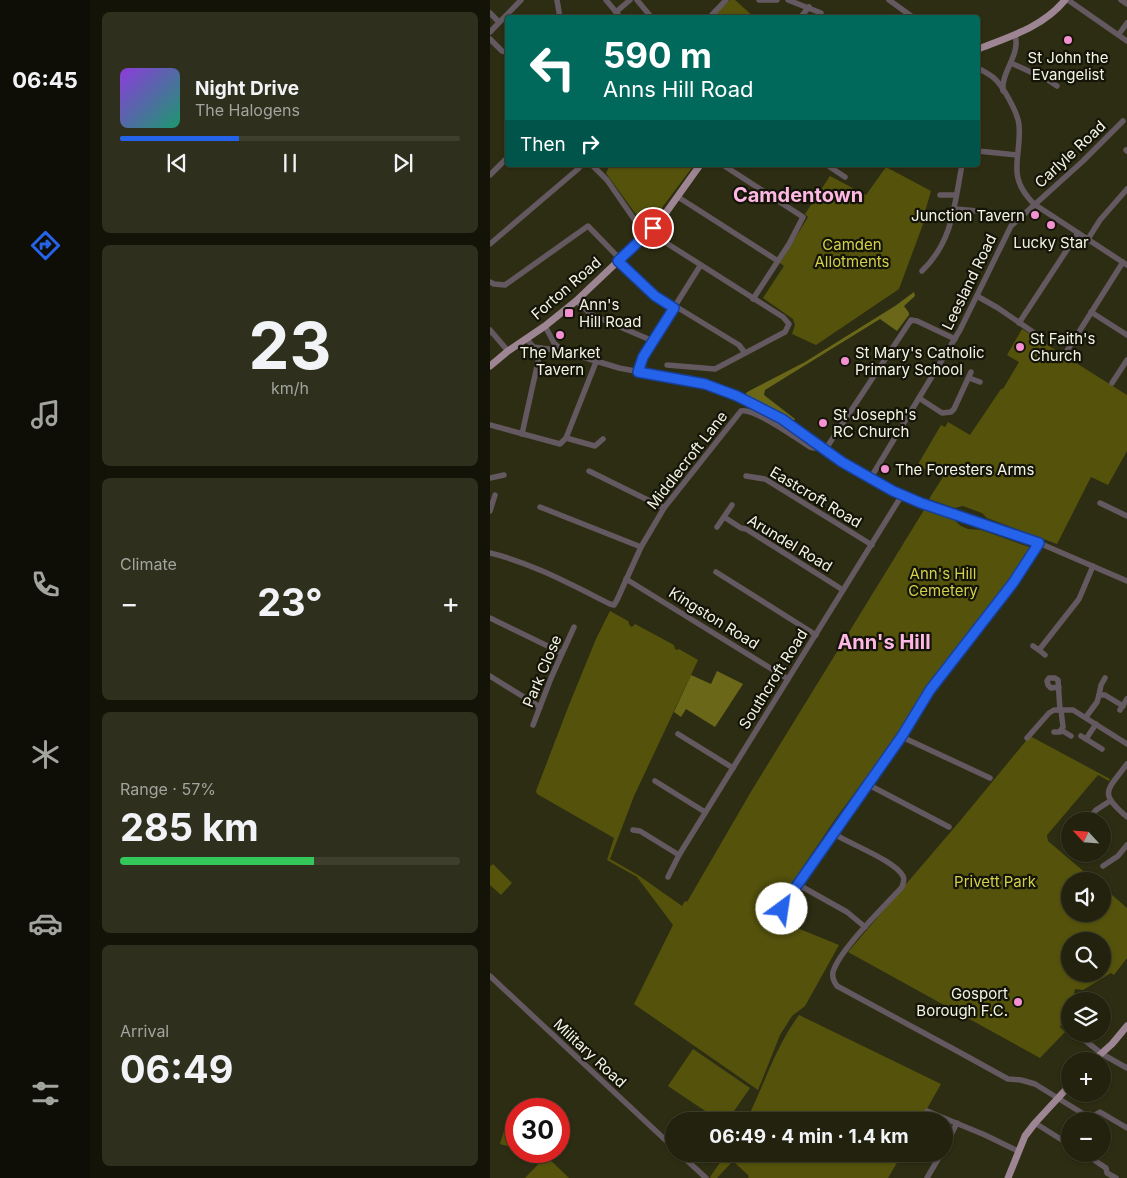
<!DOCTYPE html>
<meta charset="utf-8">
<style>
body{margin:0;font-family:Inter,sans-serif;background:#2e2f1c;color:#f1f3f6;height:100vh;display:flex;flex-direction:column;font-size:19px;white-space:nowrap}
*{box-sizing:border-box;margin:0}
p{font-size:16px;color:#a2a49e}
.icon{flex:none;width:28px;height:28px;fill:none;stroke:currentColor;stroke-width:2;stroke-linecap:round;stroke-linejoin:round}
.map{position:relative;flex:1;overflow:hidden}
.details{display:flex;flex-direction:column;gap:12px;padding:12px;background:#131308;width:400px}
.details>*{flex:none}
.guide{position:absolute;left:15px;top:15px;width:475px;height:152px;border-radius:5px;box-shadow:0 1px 4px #0004,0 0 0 1px #3f3f2e;background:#00695c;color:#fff;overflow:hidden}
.needle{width:32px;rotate:296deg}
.controls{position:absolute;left:571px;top:812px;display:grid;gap:10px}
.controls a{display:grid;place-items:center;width:50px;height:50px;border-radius:50%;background:#22220e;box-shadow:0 1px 4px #0004,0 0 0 1px #3f3f2e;font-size:25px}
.speed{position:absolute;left:15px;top:1098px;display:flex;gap:10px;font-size:25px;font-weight:700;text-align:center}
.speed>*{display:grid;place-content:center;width:65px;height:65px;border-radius:50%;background:#22220e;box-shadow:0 1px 4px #0004,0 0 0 1px #3f3f2e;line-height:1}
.speed .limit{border:8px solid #d22;background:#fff;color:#111}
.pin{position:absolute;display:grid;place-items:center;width:42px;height:42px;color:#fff;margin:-21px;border:2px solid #fff;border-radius:50%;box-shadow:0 1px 5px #0007}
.me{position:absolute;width:55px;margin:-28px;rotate:31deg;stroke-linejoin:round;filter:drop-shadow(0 0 4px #0008)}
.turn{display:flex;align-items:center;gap:18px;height:105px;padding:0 15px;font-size:22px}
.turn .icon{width:65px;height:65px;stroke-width:2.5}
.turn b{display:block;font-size:35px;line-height:42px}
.then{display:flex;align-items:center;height:48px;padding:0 15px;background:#0003;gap:10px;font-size:19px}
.big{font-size:38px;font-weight:700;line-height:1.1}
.details .tile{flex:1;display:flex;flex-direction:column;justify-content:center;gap:8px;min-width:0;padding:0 18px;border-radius:8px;background:#2e2f1c}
.details .dial{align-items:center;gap:0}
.dial b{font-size:65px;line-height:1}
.song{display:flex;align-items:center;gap:15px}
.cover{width:60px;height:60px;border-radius:8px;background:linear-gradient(135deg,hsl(270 70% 55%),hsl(160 70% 35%))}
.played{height:5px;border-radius:2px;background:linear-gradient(90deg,#2563eb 35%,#3f3f2e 35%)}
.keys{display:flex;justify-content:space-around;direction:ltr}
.heat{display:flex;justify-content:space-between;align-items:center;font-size:28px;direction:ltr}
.charge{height:8px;border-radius:4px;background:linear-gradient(90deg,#34c759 57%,#3f3f2e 0)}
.trip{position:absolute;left:175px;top:1112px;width:288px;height:50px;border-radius:25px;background:#22220e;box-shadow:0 1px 4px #0004,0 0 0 1px #3f3f2e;font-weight:700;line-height:50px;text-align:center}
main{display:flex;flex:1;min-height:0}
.tab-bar{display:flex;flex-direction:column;width:90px;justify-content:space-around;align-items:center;background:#0e0e06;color:#a2a49e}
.tab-bar .icon{width:35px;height:35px}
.tab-bar .selected{color:#2563eb}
.tab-bar b{font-size:22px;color:#f1f3f6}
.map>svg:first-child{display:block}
</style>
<main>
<nav class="tab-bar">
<b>06:45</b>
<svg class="icon selected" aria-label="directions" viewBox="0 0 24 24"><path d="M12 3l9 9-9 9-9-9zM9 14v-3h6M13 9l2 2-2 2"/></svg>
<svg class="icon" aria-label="music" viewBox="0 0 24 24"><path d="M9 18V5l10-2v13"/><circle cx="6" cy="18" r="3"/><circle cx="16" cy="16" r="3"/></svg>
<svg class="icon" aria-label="phone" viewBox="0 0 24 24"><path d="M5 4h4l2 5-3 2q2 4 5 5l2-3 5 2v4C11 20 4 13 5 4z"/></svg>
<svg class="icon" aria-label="climate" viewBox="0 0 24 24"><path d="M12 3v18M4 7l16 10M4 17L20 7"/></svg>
<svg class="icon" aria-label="car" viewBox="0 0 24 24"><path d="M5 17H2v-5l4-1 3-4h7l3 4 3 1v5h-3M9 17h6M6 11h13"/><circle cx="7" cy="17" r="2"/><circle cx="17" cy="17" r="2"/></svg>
<svg class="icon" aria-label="filters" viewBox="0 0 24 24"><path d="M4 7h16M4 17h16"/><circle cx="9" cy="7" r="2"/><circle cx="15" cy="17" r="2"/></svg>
</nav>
<section class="details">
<div class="tile">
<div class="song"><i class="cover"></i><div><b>Night Drive</b><p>The Halogens</p></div></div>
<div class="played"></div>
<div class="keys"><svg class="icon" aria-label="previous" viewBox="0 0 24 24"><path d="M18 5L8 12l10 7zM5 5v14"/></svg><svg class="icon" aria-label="pause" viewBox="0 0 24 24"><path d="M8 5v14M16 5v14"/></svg><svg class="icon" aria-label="next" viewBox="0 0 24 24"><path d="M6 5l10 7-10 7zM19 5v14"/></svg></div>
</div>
<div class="tile dial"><b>23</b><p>km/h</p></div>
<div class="tile"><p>Climate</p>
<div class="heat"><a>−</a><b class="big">23°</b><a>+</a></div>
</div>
<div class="tile"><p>Range · 57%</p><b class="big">285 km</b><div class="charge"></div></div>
<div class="tile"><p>Arrival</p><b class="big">06:49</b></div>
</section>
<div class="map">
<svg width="637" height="1178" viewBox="0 0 637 1178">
<rect width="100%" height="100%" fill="#2d2d13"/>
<!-- green -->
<g fill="#55530b" fill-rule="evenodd">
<polygon points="240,0 245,0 264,17 223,17"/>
<polygon points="120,165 204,165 159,225 152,225 152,221 150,220 116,173"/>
<polygon points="396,167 441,191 434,215 436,216 409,289 326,345 302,334 305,325 303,319 273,298 294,266 290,263 318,217 315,214 340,176 376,195"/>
<polygon points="532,329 637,395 637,451 618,485 601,477 567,544 497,518 492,513 473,506 465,508 439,499 453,477 427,466 451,425 455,427 458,422 480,435 511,389 513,389 529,362 517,355"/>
<polygon points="434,510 464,520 471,526 478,529 491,530 539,547 540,550 518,584 430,700 406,737 346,818 291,899 290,921 349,945 315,1006 302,1016 290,1035 268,1090 144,1004 183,925 147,877 117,860 124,838 47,794 46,791 79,705 106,639 120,611 138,621 140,626 142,627 145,624 184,645 185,649 187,650 189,649 208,660 144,796 120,859 148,875 192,906 195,901 197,902 262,790"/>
<path d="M540,736L620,779L619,781L608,775L557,835L558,841L605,881H580V914H612L613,887L637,908V958L624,975L621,973L593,990L585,989L584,993L588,995L584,1001H580V1009L570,1027L575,1032L550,1058L358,952L470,821ZM580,941H612V974H580Z"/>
<polygon points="3,864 22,883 11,895 0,885 0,867"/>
<path d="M309,1015L451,1084L430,1121H256C274,1086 285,1047 309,1015Z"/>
<polygon points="203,1049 260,1088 237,1121 230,1121 178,1086"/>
<polygon points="18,1117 26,1119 26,1141 24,1148 10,1144"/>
<polygon points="236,1154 412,1154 398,1178 258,1178 259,1176 243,1161 227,1178 221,1178 220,1177"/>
<polygon points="56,1156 79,1178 35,1178"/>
</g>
<!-- forest -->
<g fill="#6a6818">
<polygon points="424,292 425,296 414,306 419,313 419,315 407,331 390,319 275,390 274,395 305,419 303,422 257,396 256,393 259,391 315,362 405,306"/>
<polygon points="227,671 253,684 225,727 196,709 191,717 184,712 201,675 221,684"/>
</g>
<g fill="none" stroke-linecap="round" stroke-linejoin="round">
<!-- minor -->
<g stroke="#645960" stroke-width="5.5">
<polyline points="67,0 70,18"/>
<polyline points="116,0 131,18"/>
<polyline points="147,0 162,18"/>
<polyline points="269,0 287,0"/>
<polyline points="298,0 331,13"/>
<polyline points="399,0 424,18"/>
<polyline points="578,0 637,41"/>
<polyline points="631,0 637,4"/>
<polyline points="126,12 140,0"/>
<polyline points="0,13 9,22"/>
<polyline points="219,18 236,0"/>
<polyline points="310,18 319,7"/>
<polyline points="0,32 31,0"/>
<polyline points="629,34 637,23"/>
<polyline points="0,39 12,51 18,53"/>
<polyline points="521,63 558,80 567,86"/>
<path d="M488,68C493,71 499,74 504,78C513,86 528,113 529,125C532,158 515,175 544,204L637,265"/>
<path d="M513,91C511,71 531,55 525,35"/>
<polyline points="18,95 18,96"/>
<polyline points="636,150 637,151"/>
<polyline points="488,151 527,155"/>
<polyline points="102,165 117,180 155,235"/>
<polyline points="233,165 313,217 299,244 263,299"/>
<polyline points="337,165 355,177"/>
<polyline points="0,175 18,157"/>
<polyline points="450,195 466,195"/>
<polyline points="188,197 288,261"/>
<polyline points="465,209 488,211"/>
<polyline points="159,232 293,317 299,324 295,332 225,369 177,365"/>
<polyline points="598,239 610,220 637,189"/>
<polyline points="0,244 88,169 91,165"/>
<polyline points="129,261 165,296 184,308"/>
<path d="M432,271C463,241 464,206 472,165"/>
<polyline points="0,282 4,284 15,285 98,226 130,259"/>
<polyline points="487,296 508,308 543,332"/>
<polyline points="86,301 102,315 163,341"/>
<polyline points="185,306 249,345 255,353"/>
<polyline points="601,312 637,335"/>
<polyline points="529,323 588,233"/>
<polyline points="55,326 64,343 72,350"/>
<polyline points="0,330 18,351"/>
<polyline points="37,339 43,347 73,351 129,368 215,384 247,396 292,419 355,464 399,489 431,503 549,543 637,581"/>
<polyline points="575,354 633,262"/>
<polyline points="148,372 153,357 210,266"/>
<polyline points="479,378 490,382"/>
<polyline points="622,383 637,360"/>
<polyline points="429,398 452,413 461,412 464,409 481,372"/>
<polyline points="0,425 70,444 76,438 106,362"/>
<polyline points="32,434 51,348"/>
<polyline points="76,438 105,446 113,439"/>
<polyline points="335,450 421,320 427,321 465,339"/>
<polyline points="99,471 174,508"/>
<polyline points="256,476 275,479 382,545"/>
<polyline points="0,478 14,475"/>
<polyline points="380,479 470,330 521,226 593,161 633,121"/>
<polyline points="610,503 637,516"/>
<polyline points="50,507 151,547"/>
<polyline points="0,511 5,495"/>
<polyline points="234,517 251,528 256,529 353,590"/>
<polyline points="227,527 242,505"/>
<path d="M0,553C42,563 82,585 120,604L124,605L127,600L151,547L174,508L251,411C264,407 307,439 320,447L324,448L328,445"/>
<polyline points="226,572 326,635"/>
<polyline points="136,579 298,679"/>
<polyline points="0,618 72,653"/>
<polyline points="543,646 549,650 589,599 603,566"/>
<polyline points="549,650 555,655"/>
<polyline points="0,676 50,707"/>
<polyline points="569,687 561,688 558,685 557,681 559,678 565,678 568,680 570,710"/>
<polyline points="609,695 611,685 615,678"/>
<polyline points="630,710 637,699"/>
<polyline points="596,717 607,702 609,695 615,695 633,706"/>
<polyline points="43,725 61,678 84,627"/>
<polyline points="571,730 581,736"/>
<polyline points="564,732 570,732 573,727 571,710"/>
<polyline points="188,734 243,768"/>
<polyline points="591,736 612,749"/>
<polyline points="412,737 500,778"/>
<polyline points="537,738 559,713 564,710 583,710 637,744"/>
<polyline points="596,739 606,724"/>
<path d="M637,764C617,791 608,792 637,817"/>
<polyline points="165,781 215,812"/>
<polyline points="377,784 459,827"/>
<polyline points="597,821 606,810 620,801"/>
<polyline points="143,830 150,831 189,855"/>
<path d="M343,833C359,844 404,860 413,876C415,880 413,884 412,887C395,906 349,950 343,972C342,977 344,982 347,986L469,1052L518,1079L531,1080L545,1084L600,1118L610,1112L637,1128"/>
<polyline points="613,866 628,856 637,845"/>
<polyline points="178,877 189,855 412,495"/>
<polyline points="307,884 357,912 375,927"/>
<polyline points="305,918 293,912 294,904 385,772 412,737 440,690 523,583 549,543"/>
<polyline points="0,976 184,1148"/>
<polyline points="587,1034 612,1054 637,1068"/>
<polyline points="437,1111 495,1135 528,1151"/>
<polyline points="545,1123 580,1145"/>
<polyline points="454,1148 467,1123"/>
<polyline points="190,1154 216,1178"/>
<polyline points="595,1154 616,1168 617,1173 626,1178"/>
<polyline points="437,1178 451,1154"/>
</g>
<!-- major -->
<g stroke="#9d8593" stroke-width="7">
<path d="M488,49C519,37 553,27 575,0"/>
<polyline points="0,366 18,351 55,326 86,301 163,228 175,214 210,165"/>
<polyline points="603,1061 622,1044 637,1026"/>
<polyline points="518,1178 535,1136 545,1123 580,1085"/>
</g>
</g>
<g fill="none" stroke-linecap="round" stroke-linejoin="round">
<defs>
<polyline id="route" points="163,228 128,261 165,296 184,308 153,357 148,372 215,384 247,396 292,419 352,462 403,491 431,503 549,543 523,583 440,690 412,736 294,904 292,909"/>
</defs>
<!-- route casing -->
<use href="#route" stroke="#184099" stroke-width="12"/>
<!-- route -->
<use href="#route" stroke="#2563eb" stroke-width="9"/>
</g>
<!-- markers -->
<g fill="#f591d2" stroke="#141409" stroke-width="2">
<circle cx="578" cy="40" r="5"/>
<circle cx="545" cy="215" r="5"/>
<circle cx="561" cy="225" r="5"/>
<rect x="74" y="308" width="10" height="10" rx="2.5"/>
<circle cx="70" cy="335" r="5"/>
<circle cx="530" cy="347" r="5"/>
<circle cx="355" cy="361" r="5"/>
<circle cx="333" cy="423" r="5"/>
<circle cx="395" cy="469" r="5"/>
<circle cx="528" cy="1002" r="5"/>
</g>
<g text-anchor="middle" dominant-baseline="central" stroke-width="4.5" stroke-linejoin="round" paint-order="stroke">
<!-- poi labels -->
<g font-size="15" fill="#f4f4e4" stroke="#141409" text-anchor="start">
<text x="578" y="57" text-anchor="middle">St John the<tspan x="578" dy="17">Evangelist</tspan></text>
<text x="535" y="215" text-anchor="end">Junction Tavern</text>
<text x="561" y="242" text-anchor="middle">Lucky Star</text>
<text x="89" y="304">Ann's<tspan x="89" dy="17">Hill Road</tspan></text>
<text x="540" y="338">St Faith's<tspan x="540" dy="17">Church</tspan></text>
<text x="70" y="352" text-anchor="middle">The Market<tspan x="70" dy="17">Tavern</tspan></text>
<text x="365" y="352">St Mary's Catholic<tspan x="365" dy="17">Primary School</tspan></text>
<text x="343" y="414">St Joseph's<tspan x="343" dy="17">RC Church</tspan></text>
<text x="405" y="469">The Foresters Arms</text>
<text x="518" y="993" text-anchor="end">Gosport<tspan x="518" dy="17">Borough F.C.</tspan></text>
</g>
<!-- street labels -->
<g font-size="15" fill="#f4f4e4" stroke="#141409">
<text transform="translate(580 154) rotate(-43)">Carlyle Road</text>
<text transform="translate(479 282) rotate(-64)">Leesland Road</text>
<text transform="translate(76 288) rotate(-41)">Forton Road</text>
<text transform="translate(197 460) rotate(-52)">Middlecroft Lane</text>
<text transform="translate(326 497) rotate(31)">Eastcroft Road</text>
<text transform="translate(300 543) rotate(31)">Arundel Road</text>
<text transform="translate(224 618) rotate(32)">Kingston Road</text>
<text transform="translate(52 671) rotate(-67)">Park Close</text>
<text transform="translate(283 679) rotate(-58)">Southcroft Road</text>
<text transform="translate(100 1053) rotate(43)">Military Road</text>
</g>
<!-- park labels -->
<g font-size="15" fill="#d3d04a" stroke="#141409">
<text x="362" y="244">Camden<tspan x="362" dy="17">Allotments</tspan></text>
<text x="453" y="573">Ann's Hill<tspan x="453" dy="17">Cemetery</tspan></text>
<text x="505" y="881">Privett Park</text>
</g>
<!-- district labels -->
<g font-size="20" font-weight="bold" fill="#ffb7e3" stroke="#141409">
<text x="308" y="195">Camdentown</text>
<text x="394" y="642">Ann's Hill</text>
</g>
</g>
</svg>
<div class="controls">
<a><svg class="needle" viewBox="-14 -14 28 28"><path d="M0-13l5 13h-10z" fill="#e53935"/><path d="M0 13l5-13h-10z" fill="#a2a49e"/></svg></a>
<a><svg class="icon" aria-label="sound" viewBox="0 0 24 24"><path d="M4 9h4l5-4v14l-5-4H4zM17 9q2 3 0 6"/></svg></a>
<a><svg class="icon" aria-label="search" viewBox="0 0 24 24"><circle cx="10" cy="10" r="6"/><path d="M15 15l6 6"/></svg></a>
<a><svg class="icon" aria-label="layers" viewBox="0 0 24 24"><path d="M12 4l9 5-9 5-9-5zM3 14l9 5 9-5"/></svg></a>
<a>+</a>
<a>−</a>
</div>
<div class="speed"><div class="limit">30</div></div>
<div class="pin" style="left:163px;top:228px;background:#d93025"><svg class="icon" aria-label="arrive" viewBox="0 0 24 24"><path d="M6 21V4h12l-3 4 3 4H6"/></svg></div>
<svg class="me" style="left:292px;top:909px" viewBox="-20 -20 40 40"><circle r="19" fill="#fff"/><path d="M0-13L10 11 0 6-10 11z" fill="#2563eb"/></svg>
<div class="trip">06:49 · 4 min · 1.4 km</div>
<div class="guide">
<div class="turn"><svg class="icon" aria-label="left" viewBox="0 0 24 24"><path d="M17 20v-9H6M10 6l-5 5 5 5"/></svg><div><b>590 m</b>Anns Hill Road</div></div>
<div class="then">Then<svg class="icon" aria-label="right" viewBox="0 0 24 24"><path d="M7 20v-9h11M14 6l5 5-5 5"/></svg></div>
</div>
</div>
</main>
